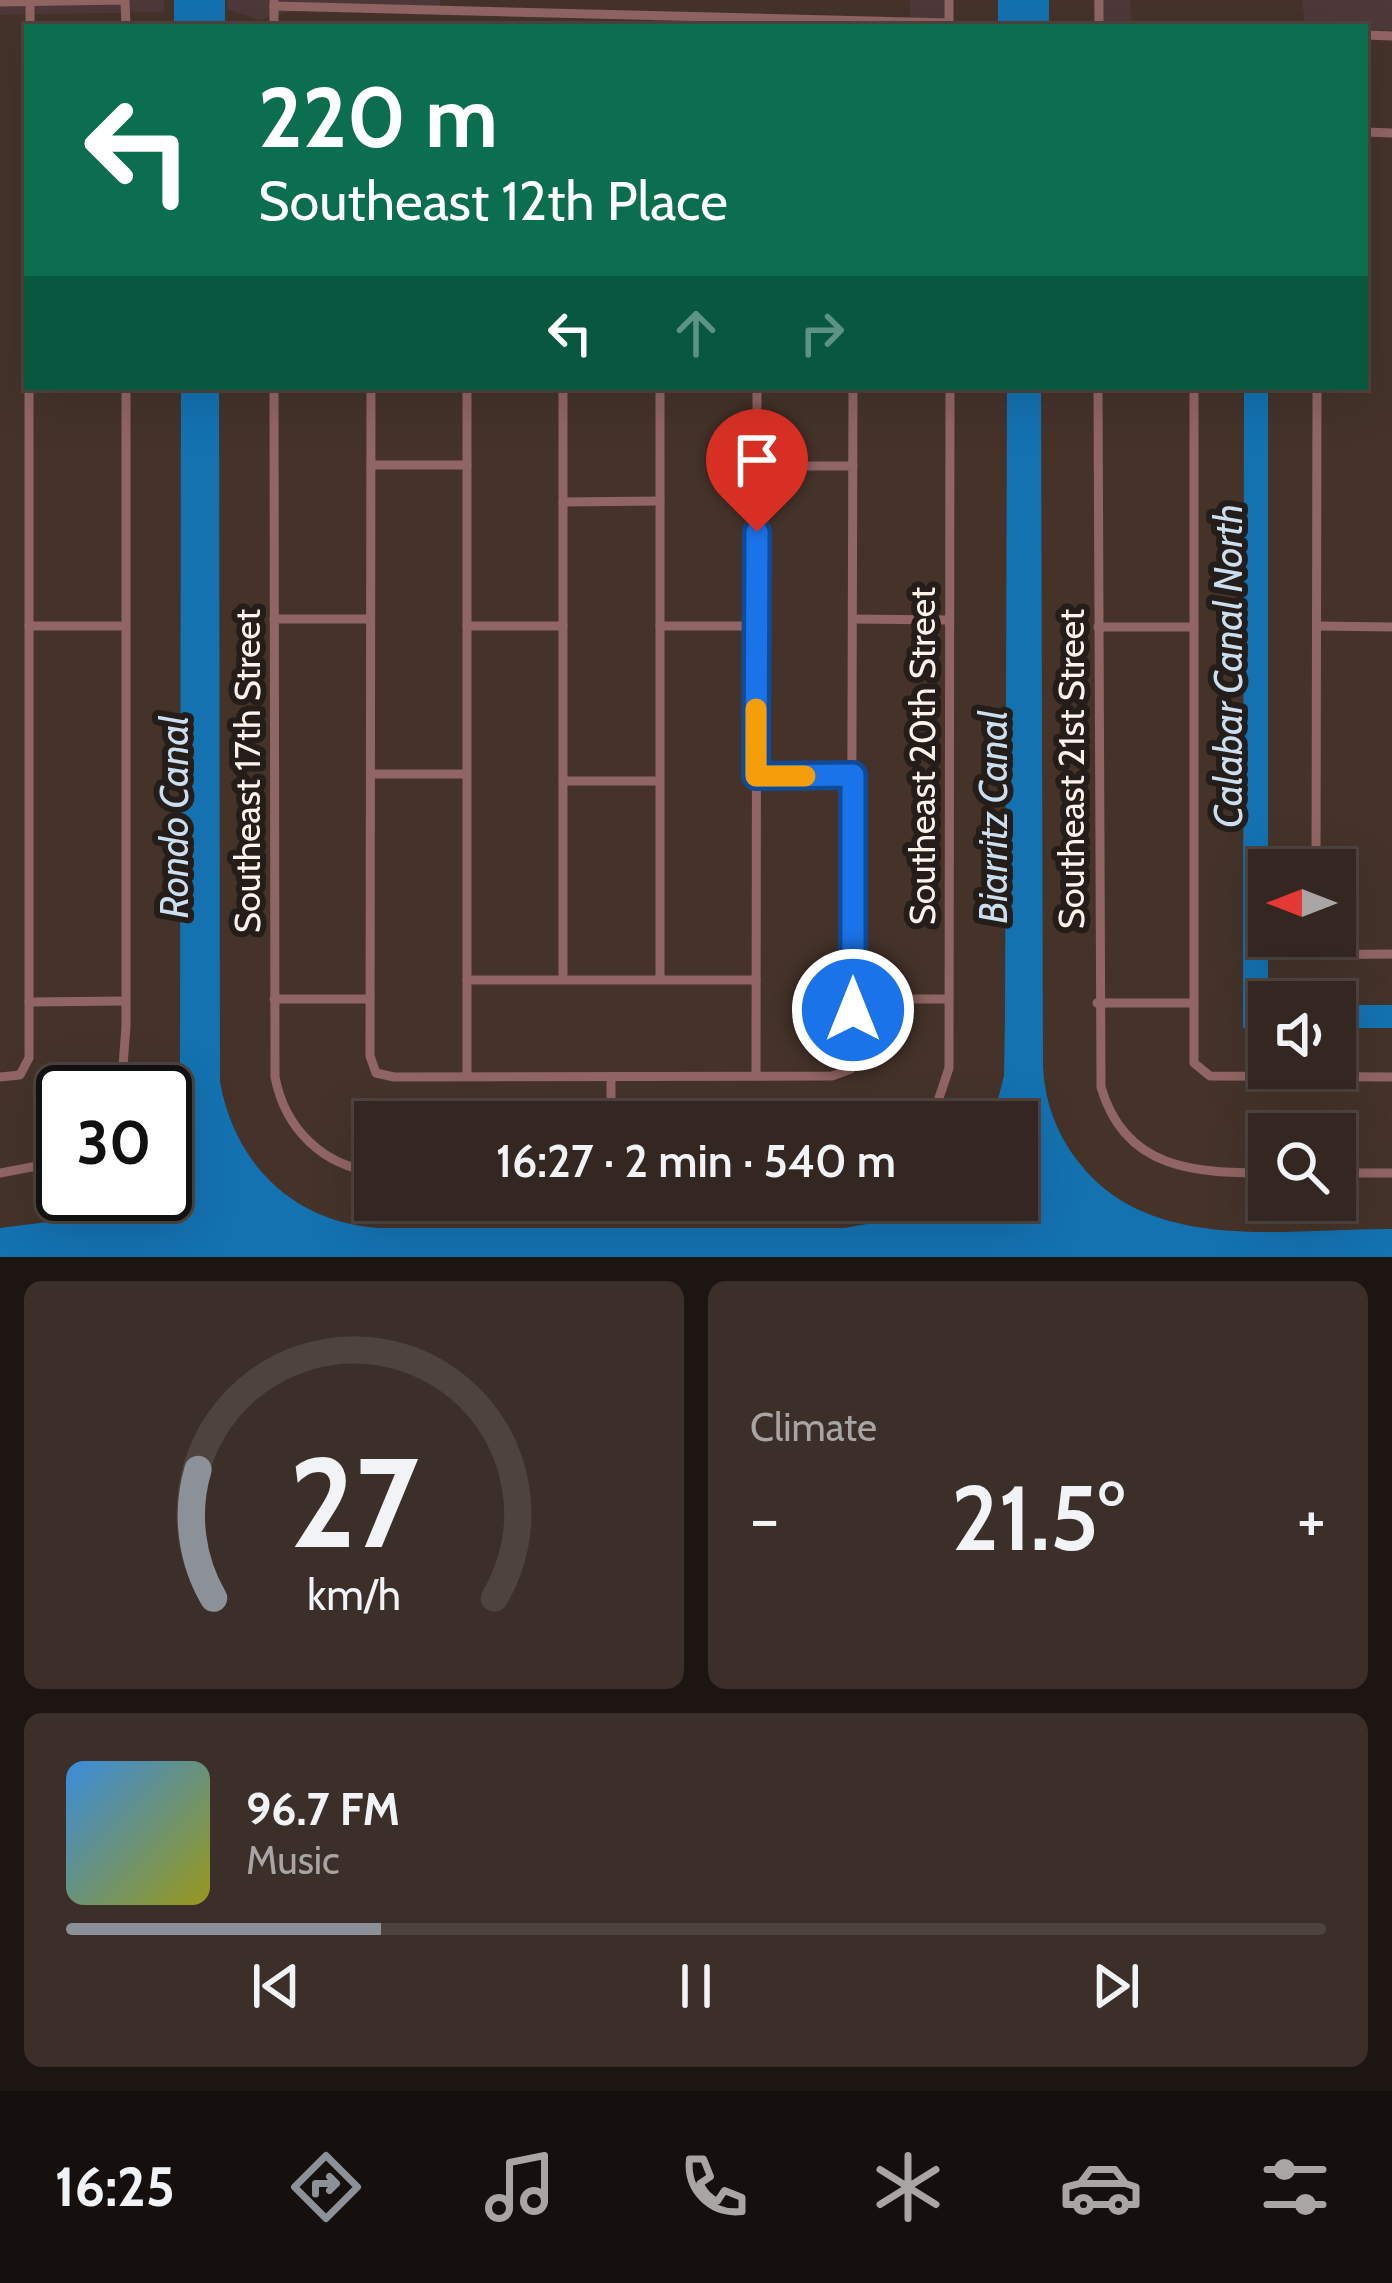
<!DOCTYPE html>
<meta charset="utf-8">
<style>
body{margin:0;font-family:Cabin,sans-serif;background:#3c2e29;color:#f1f3f6;height:100vh;display:flex;flex-direction:column;font-size:45px;white-space:nowrap}
*{box-sizing:border-box;margin:0}
p{font-size:39px;color:#a9a5a5}
.icon{flex:none;width:66px;height:66px;fill:none;stroke:currentColor;stroke-width:2;stroke-linecap:round;stroke-linejoin:round}
.map{position:relative;height:1257px;overflow:hidden}
.side{display:flex;flex-direction:column;gap:24px;padding:24px;background:#1d1512;flex:1}
.side>*{flex:none}
.top-card{position:absolute;left:24px;top:24px;width:1344px;height:366px;border-radius:0px;box-shadow:0 12px 48px #0002,0 0 0 3px #4e433e;background:#0b6e4f;color:#fff;overflow:hidden}
.needle{width:78px;rotate:270deg}
.buttons{position:absolute;left:1248px;top:849px;display:grid;gap:24px}
.buttons a{display:grid;place-items:center;width:108px;height:108px;border-radius:0px;background:#342620;box-shadow:0 12px 48px #0002,0 0 0 3px #4e433e;font-size:60px}
.speed{position:absolute;left:36px;top:1065px;display:flex;gap:24px;font-size:60px;font-weight:700;text-align:center}
.speed>*{display:grid;place-content:center;width:156px;height:156px;border-radius:50%;background:#342620;box-shadow:0 12px 48px #0002,0 0 0 3px #4e433e;line-height:1}
.speed .limit{border:6px solid #111;border-radius:18px;background:#fff;color:#111}
.pin{position:absolute;display:grid;place-items:center;width:102px;height:102px;color:#fff;margin:-123px -51px;border-radius:50% 50% 50% 0;rotate:-45deg;box-shadow:0 0 12px #0007}
.pin .icon{rotate:45deg}
.me{position:absolute;width:132px;margin:-66px;rotate:0deg;stroke-linejoin:round;filter:drop-shadow(0 0 9px #0008)}
.turn{display:flex;align-items:center;gap:42px;height:252px;padding:0 36px;font-size:54px}
.turn .icon{width:156px;height:156px;stroke-width:2.5}
.turn b{display:block;font-size:84px;line-height:102px}
.lanes{display:flex;align-items:center;height:114px;padding:0 36px;background:#0003;justify-content:center;gap:60px;direction:ltr}
.lanes .off{opacity:.35}
.big{font-size:90px;font-weight:600;line-height:1.1}
.side .widget{flex:1;display:flex;flex-direction:column;justify-content:center;gap:18px;min-width:0;padding:0 42px;border-radius:18px;background:#3c2e29}
.side .dial{align-items:center;gap:0}
.dial svg{height:312px;overflow:visible;fill:none;stroke:#4e433e;stroke-width:7;stroke-linecap:round;text-anchor:middle}
.dial text{fill:#f1f3f6;stroke:none}
.song{display:flex;align-items:center;gap:36px}
.cover{width:144px;height:144px;border-radius:18px;background:linear-gradient(135deg,hsl(210 70% 55%),hsl(60 70% 35%))}
.played{height:12px;border-radius:6px;background:linear-gradient(90deg,#8c9099 25%,#4e433e 25%)}
.keys{display:flex;justify-content:space-around;direction:ltr}
.heat{display:flex;justify-content:space-between;align-items:center;font-size:66px;direction:ltr}
.side .tiles{flex:1;display:grid;gap:24px;grid-template-columns:1fr 1fr}
.widget:last-child{grid-column:span 2}
.trip{position:absolute;left:354px;top:1101px;width:684px;height:120px;border-radius:0px;background:#342620;box-shadow:0 12px 48px #0002,0 0 0 3px #4e433e;font-weight:600;line-height:120px;text-align:center}
.tab-bar{display:flex;height:192px;justify-content:space-around;align-items:center;background:#150f0d;color:#a9a5a5}
.tab-bar .icon{width:84px;height:84px}
.tab-bar .selected{color:#8c9099}
.tab-bar b{font-size:54px;color:#f1f3f6}
.map>svg:first-child{display:block}
</style>
<div class="map">
<svg width="1392" height="1257" viewBox="0 0 1392 1257">
<rect width="100%" height="100%" fill="#45332a"/>
<!-- commercial -->
<g fill="#4e393a">
<polygon points="0,0 165,0 163,12 0,15"/>
<polygon points="228,0 440,0 440,11 307,7 259,20 227,9"/>
<polygon points="910,0 946,0 946,20 910,19"/>
<polygon points="1093,0 1130,0 1132,25 1094,27"/>
<polygon points="1302,0 1392,0 1392,31 1305,27"/>
</g>
<!-- water -->
<g fill="#1472b1">
<rect x="174" y="0" width="51" height="27"/>
<rect x="998" y="0" width="51" height="27"/>
<path d="M181,387H219L220,1082C235,1165 294,1222 378,1228H844L890,1220L929,1200H1017V1122H992L1004,1076L1005,1018L1007,387H1041L1043,1065C1044,1099 1056,1133 1077,1160C1149,1256 1286,1228 1392,1229V1257H0V1228L64,1220L115,1194H165V1131L180,1062Z"/>
<polygon points="1244,387 1268,387 1268,995 1274,1002 1269,1002 1269,1028 1243,1028"/>
<rect x="1335" y="1005" width="57" height="23"/>
</g>
<g fill="none" stroke-linecap="round" stroke-linejoin="round">
<!-- minor -->
<g stroke="#916564" stroke-width="9">
<polyline points="0,2 125,0 126,27"/>
<polyline points="274,2 274,27"/>
<polyline points="274,6 949,23"/>
<polyline points="30,27 30,2"/>
<polyline points="949,27 949,0"/>
<polyline points="1099,27 1099,0"/>
<polyline points="1365,35 1392,36"/>
<polyline points="1365,132 1392,133"/>
<path d="M274,387L275,1077C285,1129 323,1166 375,1172"/>
<polyline points="371,387 370,1056 376,1073 394,1077 832,1076 851,1069 853,387"/>
<polyline points="467,387 467,1076"/>
<polyline points="660,387 660,979"/>
<path d="M1098,387L1101,1087C1125,1170 1195,1173 1269,1173"/>
<polyline points="1194,387 1194,1063 1210,1076 1392,1077"/>
<polyline points="371,465 467,465"/>
<polyline points="757,466 853,466"/>
<polyline points="563,502 660,501"/>
<polyline points="274,619 370,619"/>
<polyline points="853,619 949,620"/>
<polyline points="29,626 125,626"/>
<polyline points="467,626 563,626"/>
<polyline points="660,626 756,626"/>
<polyline points="1317,626 1392,627"/>
<polyline points="1098,627 1194,627"/>
<polyline points="371,774 466,774"/>
<polyline points="756,776 853,775"/>
<polyline points="563,781 659,781"/>
<polyline points="1316,870 1317,387"/>
<polyline points="1316,936 1316,955"/>
<polyline points="1285,955 1392,954"/>
<polyline points="563,979 563,387"/>
<polyline points="467,980 756,980"/>
<polyline points="274,999 370,999"/>
<polyline points="853,999 949,999"/>
<polyline points="29,1002 125,1001"/>
<polyline points="1097,1003 1194,1003"/>
<polyline points="756,1076 757,387"/>
<polyline points="0,1077 20,1075 29,1058 29,387"/>
<polyline points="611,1077 611,1122"/>
<polyline points="121,1092 126,1026 126,387"/>
<polyline points="931,1122 949,1068 950,387"/>
<polyline points="0,1173 63,1161"/>
<polyline points="1335,1173 1392,1173"/>
</g>
</g>
<g fill="none" stroke-linecap="round" stroke-linejoin="round">
<defs>
<polyline id="route" points="757,532 756,776 853,775 853,1010"/>
</defs>
<!-- route casing -->
<use href="#route" stroke="#114b97" stroke-width="30"/>
<!-- route -->
<use href="#route" stroke="#1a73e8" stroke-width="21"/>
<!-- slow -->
<polyline stroke="#f59e0b" stroke-width="21" points="756,709 756,776 805,776"/>
</g>
<g text-anchor="middle" dominant-baseline="central" stroke-width="12" stroke-linejoin="round" paint-order="stroke">
<!-- street labels -->
<g font-size="36" fill="#fef2ec" stroke="#251d19">
<text transform="translate(922 756) rotate(-90)">Southeast 20th Street</text>
<text transform="translate(1071 769) rotate(-90)">Southeast 21st Street</text>
<text transform="translate(247 771) rotate(-90)">Southeast 17th Street</text>
</g>
<!-- water labels -->
<g font-size="39" font-style="italic" fill="#ccdff0" stroke="#251d19">
<text transform="translate(1228 666) rotate(-90)">Calabar Canal North</text>
<text transform="translate(174 817) rotate(-90)">Rondo Canal</text>
<text transform="translate(993 817) rotate(-90)">Biarritz Canal</text>
</g>
</g>
</svg>
<div class="buttons">
<a><svg class="needle" viewBox="-14 -14 28 28"><path d="M0-13l5 13h-10z" fill="#e53935"/><path d="M0 13l5-13h-10z" fill="#a9a5a5"/></svg></a>
<a><svg class="icon" aria-label="sound" viewBox="0 0 24 24"><path d="M4 9h4l5-4v14l-5-4H4zM17 9q2 3 0 6"/></svg></a>
<a><svg class="icon" aria-label="search" viewBox="0 0 24 24"><circle cx="10" cy="10" r="6"/><path d="M15 15l6 6"/></svg></a>
</div>
<div class="speed"><div class="limit">30</div></div>
<div class="pin" style="left:757px;top:532px;background:#d93025"><svg class="icon" aria-label="arrive" viewBox="0 0 24 24"><path d="M6 21V4h12l-3 4 3 4H6"/></svg></div>
<svg class="me" style="left:853px;top:1010px" viewBox="-20 -20 40 40"><circle r="17" fill="#1a73e8" stroke="#fff" stroke-width="3"/><path d="M0-11L8 9 0 5-8 9z" fill="#fff"/></svg>
<div class="trip">16:27 · 2 min · 540 m</div>
<div class="top-card">
<div class="turn"><svg class="icon" aria-label="left" viewBox="0 0 24 24"><path d="M17 20v-9H6M10 6l-5 5 5 5"/></svg><div><b>220 m</b>Southeast 12th Place</div></div>
<div class="lanes"><svg class="icon" aria-label="left" viewBox="0 0 24 24"><path d="M17 20v-9H6M10 6l-5 5 5 5"/></svg><svg class="icon off" aria-label="ahead" viewBox="0 0 24 24"><path d="M12 20V5M6 11l6-6 6 6"/></svg><svg class="icon off" aria-label="right" viewBox="0 0 24 24"><path d="M7 20v-9h11M14 6l5 5-5 5"/></svg></div>
</div>
</div>
<section class="side">
<div class="tiles">
<div class="widget dial"><svg viewBox="0 0 100 80">
<path d="M14 69A42 42 0 1 1 86 69"/>
<path d="M14 69A42 42 0 0 1 10 36" stroke="#8c9099"/>
<text x="50" y="56" font-size="32" font-weight="700">27</text>
<text x="50" y="72" font-size="11">km/h</text>
</svg></div>
<div class="widget"><p>Climate</p>
<div class="heat"><a>−</a><b class="big">21.5°</b><a>+</a></div>
</div>
<div class="widget">
<div class="song"><i class="cover"></i><div><b>96.7 FM</b><p>Music</p></div></div>
<div class="played"></div>
<div class="keys"><svg class="icon" aria-label="previous" viewBox="0 0 24 24"><path d="M18 5L8 12l10 7zM5 5v14"/></svg><svg class="icon" aria-label="pause" viewBox="0 0 24 24"><path d="M8 5v14M16 5v14"/></svg><svg class="icon" aria-label="next" viewBox="0 0 24 24"><path d="M6 5l10 7-10 7zM19 5v14"/></svg></div>
</div>
</div>
</section>
<nav class="tab-bar">
<b>16:25</b>
<svg class="icon selected" aria-label="directions" viewBox="0 0 24 24"><path d="M12 3l9 9-9 9-9-9zM9 14v-3h6M13 9l2 2-2 2"/></svg>
<svg class="icon" aria-label="music" viewBox="0 0 24 24"><path d="M9 18V5l10-2v13"/><circle cx="6" cy="18" r="3"/><circle cx="16" cy="16" r="3"/></svg>
<svg class="icon" aria-label="phone" viewBox="0 0 24 24"><path d="M5 4h4l2 5-3 2q2 4 5 5l2-3 5 2v4C11 20 4 13 5 4z"/></svg>
<svg class="icon" aria-label="climate" viewBox="0 0 24 24"><path d="M12 3v18M4 7l16 10M4 17L20 7"/></svg>
<svg class="icon" aria-label="car" viewBox="0 0 24 24"><path d="M5 17H2v-5l4-1 3-4h7l3 4 3 1v5h-3M9 17h6M6 11h13"/><circle cx="7" cy="17" r="2"/><circle cx="17" cy="17" r="2"/></svg>
<svg class="icon" aria-label="filters" viewBox="0 0 24 24"><path d="M4 7h16M4 17h16"/><circle cx="9" cy="7" r="2"/><circle cx="15" cy="17" r="2"/></svg>
</nav>
